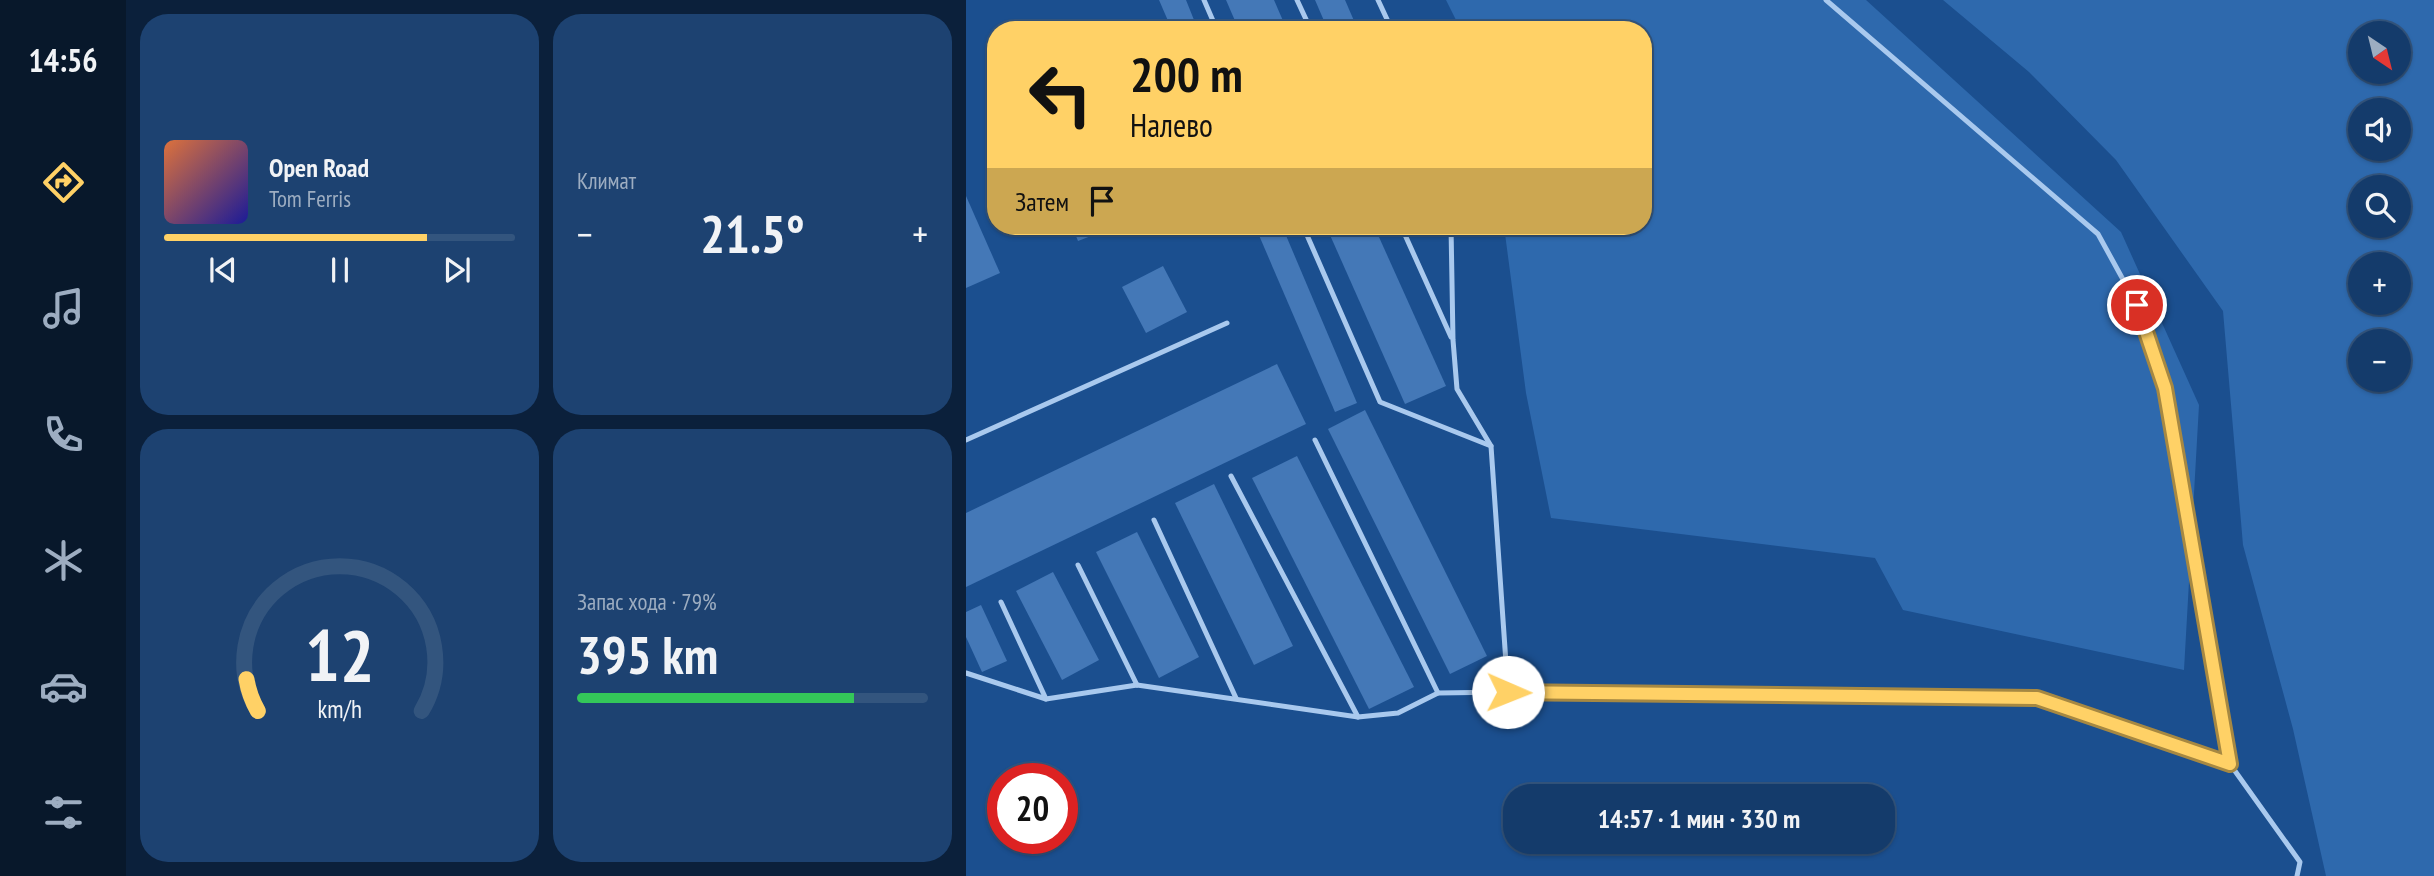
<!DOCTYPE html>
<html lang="ru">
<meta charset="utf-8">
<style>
body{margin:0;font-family:"PT Sans Narrow",sans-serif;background:#1d4271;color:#f1f3f6;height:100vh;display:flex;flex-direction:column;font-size:26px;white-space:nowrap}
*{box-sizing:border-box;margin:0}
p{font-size:23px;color:#9dadc1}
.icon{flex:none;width:38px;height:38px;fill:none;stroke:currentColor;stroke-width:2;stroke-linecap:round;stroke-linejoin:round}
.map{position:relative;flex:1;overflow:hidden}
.side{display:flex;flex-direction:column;gap:14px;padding:14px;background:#0b203b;width:840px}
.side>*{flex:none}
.banner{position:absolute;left:21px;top:21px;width:665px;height:214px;border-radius:28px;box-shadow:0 2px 5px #0004,0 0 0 2px #33557e;background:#ffd166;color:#111;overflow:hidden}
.needle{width:46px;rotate:145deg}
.controls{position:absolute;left:1382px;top:21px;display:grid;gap:14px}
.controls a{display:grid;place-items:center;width:63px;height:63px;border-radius:50%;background:#143b6b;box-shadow:0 2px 5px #0004,0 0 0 2px #33557e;font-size:35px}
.speed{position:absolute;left:21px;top:763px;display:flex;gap:14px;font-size:35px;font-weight:700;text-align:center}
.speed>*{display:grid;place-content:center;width:91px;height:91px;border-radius:50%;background:#143b6b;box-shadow:0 2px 5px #0004,0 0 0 2px #33557e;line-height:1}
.speed .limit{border:10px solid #d22;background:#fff;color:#111}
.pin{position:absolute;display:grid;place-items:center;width:60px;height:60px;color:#fff;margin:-30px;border:4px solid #fff;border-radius:50%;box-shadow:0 2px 7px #0007}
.me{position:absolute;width:77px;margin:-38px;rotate:91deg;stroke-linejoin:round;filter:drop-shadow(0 0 5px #0008)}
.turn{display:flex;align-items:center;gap:24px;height:147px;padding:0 28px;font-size:32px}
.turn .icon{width:91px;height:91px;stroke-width:2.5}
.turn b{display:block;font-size:49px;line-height:60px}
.then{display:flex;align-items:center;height:66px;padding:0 28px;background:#0003;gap:14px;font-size:26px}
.big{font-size:52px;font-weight:600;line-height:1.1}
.side .tile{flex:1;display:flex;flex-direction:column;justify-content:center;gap:10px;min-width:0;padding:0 24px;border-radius:28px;background:#1d4271}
.side .dial{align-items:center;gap:0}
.dial svg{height:182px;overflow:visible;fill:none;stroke:#33557e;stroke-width:7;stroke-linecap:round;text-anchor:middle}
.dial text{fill:#f1f3f6;stroke:none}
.song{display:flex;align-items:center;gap:21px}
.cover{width:84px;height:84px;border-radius:10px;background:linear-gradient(135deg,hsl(20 70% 55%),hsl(240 70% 35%))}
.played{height:7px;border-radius:4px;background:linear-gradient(90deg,#ffd166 75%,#33557e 75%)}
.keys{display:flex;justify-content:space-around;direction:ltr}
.heat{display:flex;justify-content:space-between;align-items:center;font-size:38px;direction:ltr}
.charge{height:10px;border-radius:5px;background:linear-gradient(90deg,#34c759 79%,#33557e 0)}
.side .tiles{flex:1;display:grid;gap:14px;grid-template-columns:repeat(2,1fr)}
.trip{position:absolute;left:537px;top:784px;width:392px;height:70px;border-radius:28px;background:#143b6b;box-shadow:0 2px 5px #0004,0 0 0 2px #33557e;font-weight:600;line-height:70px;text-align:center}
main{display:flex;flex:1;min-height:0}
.dock{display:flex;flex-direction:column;width:126px;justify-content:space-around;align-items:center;background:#08182b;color:#9dadc1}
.dock .icon{width:49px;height:49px}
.dock .on{color:#ffd166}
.dock b{font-size:32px;color:#f1f3f6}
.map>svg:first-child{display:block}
</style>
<main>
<nav class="dock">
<b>14:56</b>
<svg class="icon on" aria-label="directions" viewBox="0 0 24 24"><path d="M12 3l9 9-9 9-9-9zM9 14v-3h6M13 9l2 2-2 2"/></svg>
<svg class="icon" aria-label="music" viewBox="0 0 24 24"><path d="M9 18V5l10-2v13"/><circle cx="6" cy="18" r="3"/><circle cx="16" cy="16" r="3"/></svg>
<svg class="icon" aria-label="phone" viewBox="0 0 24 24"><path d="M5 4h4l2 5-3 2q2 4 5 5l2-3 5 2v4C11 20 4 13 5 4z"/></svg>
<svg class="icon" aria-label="climate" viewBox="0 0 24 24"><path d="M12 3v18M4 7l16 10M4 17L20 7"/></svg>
<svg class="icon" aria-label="car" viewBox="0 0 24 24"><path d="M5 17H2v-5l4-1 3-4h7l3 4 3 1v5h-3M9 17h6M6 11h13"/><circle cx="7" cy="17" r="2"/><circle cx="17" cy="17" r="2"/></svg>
<svg class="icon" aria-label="filters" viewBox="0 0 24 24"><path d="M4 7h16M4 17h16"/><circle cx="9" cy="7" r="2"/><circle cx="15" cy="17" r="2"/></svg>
</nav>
<section class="side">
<div class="tiles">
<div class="tile">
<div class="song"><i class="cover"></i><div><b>Open Road</b><p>Tom Ferris</p></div></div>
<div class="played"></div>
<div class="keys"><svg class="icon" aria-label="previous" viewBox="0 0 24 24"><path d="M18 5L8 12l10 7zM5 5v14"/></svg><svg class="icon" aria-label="pause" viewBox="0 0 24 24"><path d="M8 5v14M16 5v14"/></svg><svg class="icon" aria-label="next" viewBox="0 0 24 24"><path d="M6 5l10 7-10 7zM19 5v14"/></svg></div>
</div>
<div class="tile"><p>Климат</p>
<div class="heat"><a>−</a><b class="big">21.5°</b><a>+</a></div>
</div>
<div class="tile dial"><svg viewBox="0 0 100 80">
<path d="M14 69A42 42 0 1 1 86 69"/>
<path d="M14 69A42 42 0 0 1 9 55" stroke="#ffd166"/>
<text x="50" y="56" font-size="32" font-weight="700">12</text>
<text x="50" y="72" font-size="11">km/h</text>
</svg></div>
<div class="tile"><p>Запас хода · 79%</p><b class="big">395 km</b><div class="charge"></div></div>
</div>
</section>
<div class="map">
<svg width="1468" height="876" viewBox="0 0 1468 876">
<rect width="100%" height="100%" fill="#1b4f8f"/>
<!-- green -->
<g fill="#2e69ad" fill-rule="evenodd">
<polygon points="480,0 900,0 1155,232 1233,405 1218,670 937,610 909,558 585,518 560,393 538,226 677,226 677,30 495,30"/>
<path d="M977,0H1468V876H1360L1327,729L1277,545L1257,311L1150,160L1063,72ZM1433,33V72H1395V33ZM1433,110V149H1395V110ZM1433,187V226H1395V187ZM1433,264V303H1395V264ZM1433,341V380H1395V341Z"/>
</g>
<!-- building -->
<g fill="#4478b7">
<polygon points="193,0 220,0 232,30 206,30"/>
<polygon points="260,0 308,0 321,30 273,30"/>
<polygon points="349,0 379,0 392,30 362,30"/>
<polygon points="0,196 34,273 0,288"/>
<polygon points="106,226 151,226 112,241"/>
<polygon points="289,226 316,226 391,403 369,412"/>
<polygon points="360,226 408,226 480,386 439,404"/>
<polygon points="448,226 479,226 453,237"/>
<polygon points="197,266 221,312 180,333 156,287"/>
<polygon points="311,364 340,424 0,587 0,513"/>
<polygon points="399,410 521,656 484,674 362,429"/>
<polygon points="331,456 448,687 403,709 286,478"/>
<polygon points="248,484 327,646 288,665 209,503"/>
<polygon points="171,532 233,657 193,678 130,552"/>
<polygon points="87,572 133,660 96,680 50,591"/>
<polygon points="15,605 41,661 16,672 0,637 0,612"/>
</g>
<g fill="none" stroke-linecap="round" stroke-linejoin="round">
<!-- lane -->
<g stroke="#a9c9ee" stroke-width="5">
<polyline points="238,0 251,30"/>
<polyline points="331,0 345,30"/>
<polyline points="412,0 426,30"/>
<polyline points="860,0 1132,234 1171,305 1199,388 1264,764"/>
<polyline points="337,226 414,402 525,446"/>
<polyline points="435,226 485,337"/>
<polyline points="485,226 487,340 491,389 525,446 542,692"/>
<polyline points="0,440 261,323"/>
<polyline points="349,440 472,693"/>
<polyline points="265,476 392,717"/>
<polyline points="188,520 270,698"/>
<polyline points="112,565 171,685"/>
<polyline points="35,602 80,699"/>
<polyline points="0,673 80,699 171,685 392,717 432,713 472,693 542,692 1071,698 1264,764 1334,862 1331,876"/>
</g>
</g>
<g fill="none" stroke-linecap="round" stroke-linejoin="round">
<defs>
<polyline id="route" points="542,692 1071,698 1264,764 1199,388 1171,305"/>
</defs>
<!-- route casing -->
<use href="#route" stroke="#a68842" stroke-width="18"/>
<!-- route -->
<use href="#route" stroke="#ffd166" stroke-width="12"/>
</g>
</svg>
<div class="controls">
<a><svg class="needle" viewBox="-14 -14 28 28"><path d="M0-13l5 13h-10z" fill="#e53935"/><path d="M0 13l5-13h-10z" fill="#9dadc1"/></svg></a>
<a><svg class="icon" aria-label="sound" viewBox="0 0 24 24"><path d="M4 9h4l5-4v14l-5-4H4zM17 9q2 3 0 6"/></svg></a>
<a><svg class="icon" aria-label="search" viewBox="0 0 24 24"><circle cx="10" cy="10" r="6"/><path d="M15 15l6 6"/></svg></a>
<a>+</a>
<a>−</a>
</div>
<div class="speed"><div class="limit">20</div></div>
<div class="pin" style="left:1171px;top:305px;background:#d93025"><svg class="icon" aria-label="arrive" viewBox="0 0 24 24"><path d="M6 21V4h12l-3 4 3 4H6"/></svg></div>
<svg class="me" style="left:542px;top:692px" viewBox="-20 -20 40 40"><circle r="19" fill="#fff"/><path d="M0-13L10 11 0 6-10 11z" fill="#ffd166"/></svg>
<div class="trip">14:57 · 1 мин · 330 m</div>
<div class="banner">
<div class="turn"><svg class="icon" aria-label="left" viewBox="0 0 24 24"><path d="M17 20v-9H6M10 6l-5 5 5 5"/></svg><div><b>200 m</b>Налево</div></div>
<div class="then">Затем<svg class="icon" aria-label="arrive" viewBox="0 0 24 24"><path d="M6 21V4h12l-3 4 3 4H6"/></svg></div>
</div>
</div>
</main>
